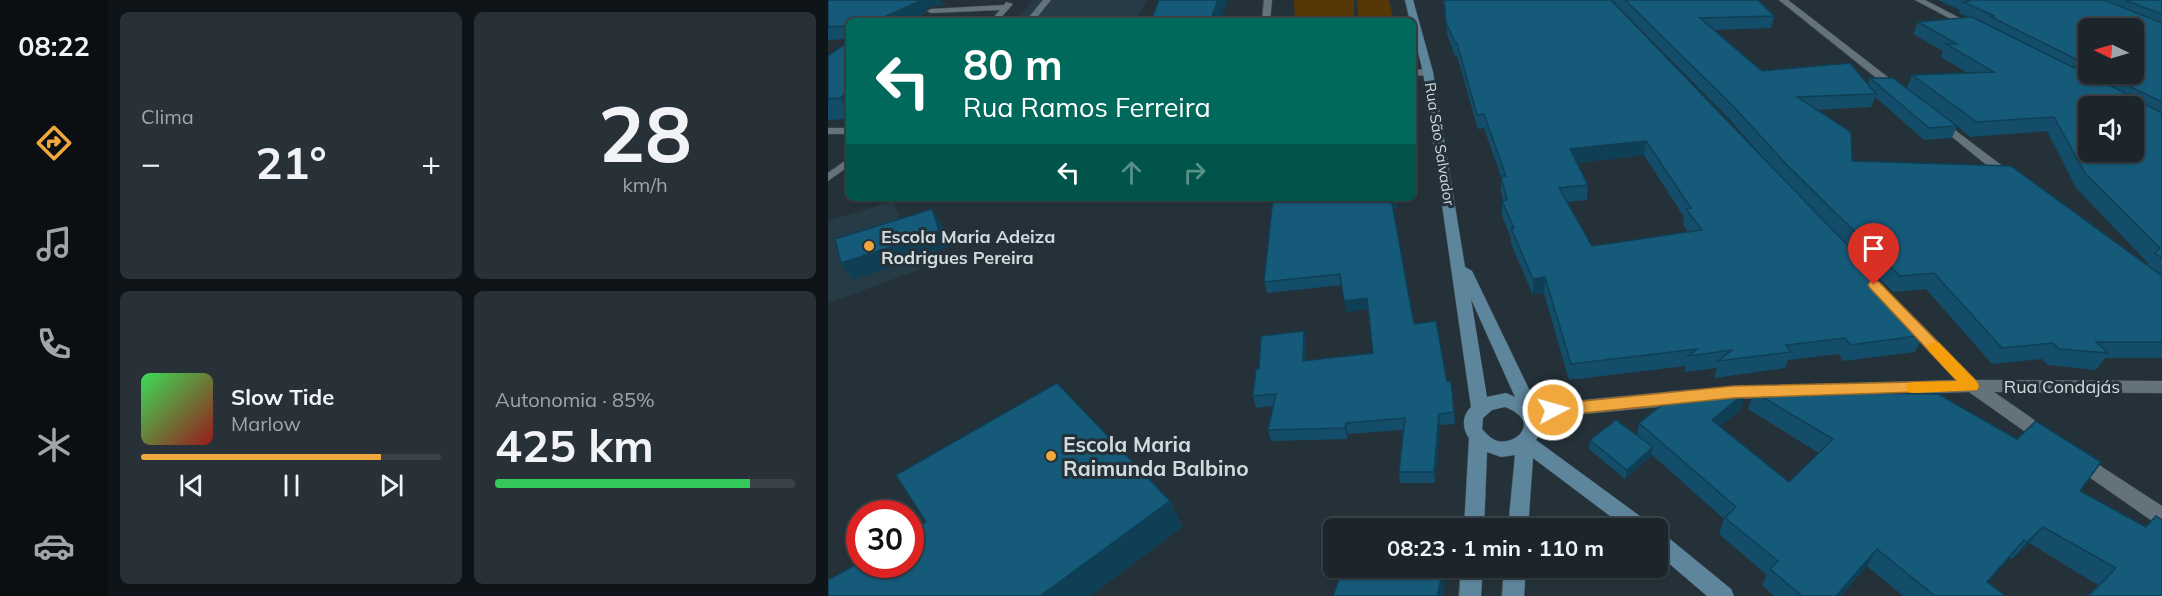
<!DOCTYPE html>
<html lang="pt">
<meta charset="utf-8">
<style>
body{margin:0;font-family:Mulish,sans-serif;background:#283137;color:#f1f3f6;height:100vh;display:flex;flex-direction:column;font-size:22px;white-space:nowrap}
*{box-sizing:border-box;margin:0}
p{font-size:20px;color:#a0a5a9}
.icon{flex:none;width:33px;height:33px;fill:none;stroke:currentColor;stroke-width:2;stroke-linecap:round;stroke-linejoin:round}
.map{position:relative;flex:1;overflow:hidden}
.details{display:flex;flex-direction:column;gap:12px;padding:12px;background:#0f1418;width:720px}
.details>*{flex:none}
.top-card{position:absolute;left:18px;top:18px;width:570px;height:183px;border-radius:9px;box-shadow:0 2px 4px #0004,0 0 0 2px #394247;background:#00695c;color:#fff;overflow:hidden}
.needle{width:39px;rotate:275deg}
.tools{position:absolute;left:1250px;top:18px;display:grid;gap:12px}
.tools a{display:grid;place-items:center;width:66px;height:66px;border-radius:9px;background:#1b252b;box-shadow:0 2px 4px #0004,0 0 0 2px #394247;font-size:30px}
.speed{position:absolute;left:18px;top:500px;display:flex;gap:12px;font-size:30px;font-weight:700;text-align:center}
.speed>*{display:grid;place-content:center;width:78px;height:78px;border-radius:50%;background:#1b252b;box-shadow:0 2px 4px #0004,0 0 0 2px #394247;line-height:1}
.speed .limit{border:9px solid #d22;background:#fff;color:#111}
.pin{position:absolute;display:grid;place-items:center;width:51px;height:51px;color:#fff;margin:-62px -26px;border-radius:50% 50% 50% 0;rotate:-45deg;box-shadow:0 0 6px #0007}
.pin .icon{rotate:45deg}
.me{position:absolute;width:66px;margin:-33px;rotate:84deg;stroke-linejoin:round;filter:drop-shadow(0 0 4px #0008)}
.turn{display:flex;align-items:center;gap:21px;height:126px;padding:0 18px;font-size:27px}
.turn .icon{width:78px;height:78px;stroke-width:2.5}
.turn b{display:block;font-size:42px;line-height:51px}
.lanes{display:flex;align-items:center;height:57px;padding:0 18px;background:#0003;justify-content:center;gap:30px;direction:ltr}
.lanes .off{opacity:.35}
.big{font-size:45px;font-weight:700;line-height:1.1}
.details .card{flex:1;display:flex;flex-direction:column;justify-content:center;gap:9px;min-width:0;padding:0 21px;border-radius:9px;background:#283137}
.details .dial{align-items:center;gap:0}
.dial b{font-size:78px;line-height:1}
.song{display:flex;align-items:center;gap:18px}
.cover{width:72px;height:72px;border-radius:9px;background:linear-gradient(135deg,hsl(130 70% 55%),hsl(0 70% 35%))}
.played{height:6px;border-radius:3px;background:linear-gradient(90deg,#efa73e 80%,#394247 80%)}
.keys{display:flex;justify-content:space-around;direction:ltr}
.heat{display:flex;justify-content:space-between;align-items:center;font-size:33px;direction:ltr}
.charge{height:9px;border-radius:4px;background:linear-gradient(90deg,#34c759 85%,#394247 0)}
.details .tiles{flex:1;display:grid;gap:12px;grid-template-columns:repeat(2,1fr)}
.trip{position:absolute;left:495px;top:518px;width:345px;height:60px;border-radius:9px;background:#1b252b;box-shadow:0 2px 4px #0004,0 0 0 2px #394247;font-weight:700;line-height:60px;text-align:center}
main{display:flex;flex:1;min-height:0}
.tabs{display:flex;flex-direction:column;width:108px;justify-content:space-around;align-items:center;background:#0b0f11;color:#a0a5a9}
.tabs .icon{width:42px;height:42px}
.tabs .on{color:#efa73e}
.tabs b{font-size:27px;color:#f1f3f6}
.map>svg:first-child{display:block}
</style>
<main>
<nav class="tabs">
<b>08:22</b>
<svg class="icon on" aria-label="directions" viewBox="0 0 24 24"><path d="M12 3l9 9-9 9-9-9zM9 14v-3h6M13 9l2 2-2 2"/></svg>
<svg class="icon" aria-label="music" viewBox="0 0 24 24"><path d="M9 18V5l10-2v13"/><circle cx="6" cy="18" r="3"/><circle cx="16" cy="16" r="3"/></svg>
<svg class="icon" aria-label="phone" viewBox="0 0 24 24"><path d="M5 4h4l2 5-3 2q2 4 5 5l2-3 5 2v4C11 20 4 13 5 4z"/></svg>
<svg class="icon" aria-label="climate" viewBox="0 0 24 24"><path d="M12 3v18M4 7l16 10M4 17L20 7"/></svg>
<svg class="icon" aria-label="car" viewBox="0 0 24 24"><path d="M5 17H2v-5l4-1 3-4h7l3 4 3 1v5h-3M9 17h6M6 11h13"/><circle cx="7" cy="17" r="2"/><circle cx="17" cy="17" r="2"/></svg>
</nav>
<section class="details">
<div class="tiles">
<div class="card"><p>Clima</p>
<div class="heat"><a>−</a><b class="big">21°</b><a>+</a></div>
</div>
<div class="card dial"><b>28</b><p>km/h</p></div>
<div class="card">
<div class="song"><i class="cover"></i><div><b>Slow Tide</b><p>Marlow</p></div></div>
<div class="played"></div>
<div class="keys"><svg class="icon" aria-label="previous" viewBox="0 0 24 24"><path d="M18 5L8 12l10 7zM5 5v14"/></svg><svg class="icon" aria-label="pause" viewBox="0 0 24 24"><path d="M8 5v14M16 5v14"/></svg><svg class="icon" aria-label="next" viewBox="0 0 24 24"><path d="M6 5l10 7-10 7zM19 5v14"/></svg></div>
</div>
<div class="card"><p>Autonomia · 85%</p><b class="big">425 km</b><div class="charge"></div></div>
</div>
</section>
<div class="map">
<svg width="1334" height="596" viewBox="0 0 1334 596">
<rect width="100%" height="100%" fill="#243139"/>
<!-- built -->
<g fill="#263b46">
<polygon points="205,0 319,0 308,21 187,21"/>
<polygon points="65,201 91,270 0,303 0,221"/>
</g>
<!-- green -->
<g fill="#563706">
<polygon points="466,0 526,0 526,21 467,21"/>
<polygon points="529,0 561,0 566,21 531,21"/>
</g>
<g fill="none" stroke-linecap="round" stroke-linejoin="round">
<defs>
<g id="lane">
<polygon points="215,0 223,0 206,21 198,21"/>
<polygon points="178,2 185,4 170,21 162,21 172,10 103,13 99,11 103,9 176,5"/>
<rect x="0" y="128" width="21" height="6"/>
<polygon points="21,158 21,166 0,181 0,173"/>
</g>
<g id="street">
<polygon points="436,0 444,0 442,21 434,21"/>
<polygon points="951,0 960,0 1074,88 1074,92 1066,92"/>
<polygon points="1087,0 1097,0 1151,28 1144,30"/>
<polygon points="585,70 600,69 605,72 600,75 585,76"/>
<polygon points="1111,118 1185,174 1185,180 1177,180 1107,123 1106,121"/>
<polygon points="1082,317 1087,318 1148,380 1334,381 1334,393 1166,392 1225,433 1228,438 1225,443 1219,445 1213,443 1141,392 900,399 894,398 891,393 894,388 900,387 1128,380 1077,326 1074,322 1077,318"/>
<polygon points="861,390 867,392 870,397 867,402 861,404 703,419 697,417 694,412 697,407 703,405"/>
<polygon points="1251,452 1334,506 1334,526 1327,523 1244,465 1242,460 1244,455"/>
</g>
<g id="secondary">
<path d="M577,0H585L605,72L637,267L644,271L712,412L714,429L708,440L820,522L823,528H798L705,458L700,528H680L687,455L673,457L659,452L656,528H636L641,438C634,429 634,415 643,407L595,72L585,32V21H582ZM643,299L687,397L678,393L659,397ZM677,407C718,423 682,450 665,439C661,437 657,432 654,429L655,418L664,410Z"/>
<polygon points="830,533 837,535 903,589 906,596 879,596 830,554"/>
<polygon points="633,567 655,567 653,596 631,596"/>
<polygon points="676,567 698,567 696,596 674,596"/>
</g>
</defs>
<!-- lane casing -->
<use href="#lane" stroke="#434f55" stroke-width="1"/>
<!-- street casing -->
<use href="#street" stroke="#434f55" stroke-width="1"/>
<!-- secondary casing -->
<use href="#secondary" stroke="#434f55" stroke-width="1"/>
<!-- lane -->
<use href="#lane" fill="#63727b" fill-rule="evenodd"/>
<!-- street -->
<use href="#street" fill="#63727b" fill-rule="evenodd"/>
<!-- secondary -->
<use href="#secondary" fill="#5d859b" fill-rule="evenodd"/>
</g>
<!-- wall -->
<g fill="#134d69" fill-rule="evenodd">
<polygon points="0,0 92,0 94,4 92,0 114,2 115,5 102,7 97,10 98,13 21,21 21,39 0,40"/>
<path d="M615,0H783L945,169L903,121L784,0H930L946,16L943,28L886,30L934,71L1040,84L1042,78L1079,88L1084,75L1139,73L1113,57L1115,51L1085,34L1090,22L1140,17L1131,13L1132,10L1110,0H1334V358H1277L1268,370L1220,365L1214,359L1164,364L1098,289L1065,292L1002,228L1051,278L1049,283L1096,335L1087,352L1015,361L1011,354L960,360L957,368L886,378L889,368L856,372L858,366L741,380L716,293L705,295L683,244V238L674,216V201H675L673,191V177L656,128L650,129L629,56H627L619,34ZM1260,28L1305,74H1260ZM1047,97L1096,140L1124,138L1129,126L1142,137L1219,131L1248,188L1320,263L1319,265L1024,161L989,110L1043,107ZM816,155L856,217L855,224L860,232L764,246L739,202L759,200L760,185L749,163Z"/>
<polygon points="21,44 21,119 0,120 0,56"/>
<polygon points="445,198 570,207 565,208 586,324 619,382 626,412 627,424 612,425 607,483 572,483 571,472 575,430 520,434 519,439 443,441 440,430 445,406 428,408 425,396 431,369 476,331 478,342 478,361 545,353 540,309 518,312 514,285 439,293 436,282"/>
<polygon points="918,392 913,409 892,426 961,482 991,453 920,409 926,392 1252,491 1317,526 1328,516 1334,596 1259,596 1270,585 1201,543 1184,559 1181,557 1159,582 1178,596 1075,596 1039,566 1013,596 946,596 934,585 939,575 891,534 896,519 823,454 823,456 797,479 761,449 762,440 809,436 811,423"/>
</g>
<!-- shaded-wall -->
<g fill="#0f3f55">
<polygon points="92,0 113,0 115,5 102,7 97,10"/>
<polygon points="390,0 400,0 392,21 382,21"/>
<polygon points="92,1 98,13 81,21 47,21"/>
<polygon points="21,91 21,113 12,98"/>
<polygon points="818,141 816,155 741,164 742,149"/>
<polygon points="563,198 569,198 570,207 564,208"/>
<polygon points="104,209 114,225 121,247 25,280 13,263"/>
<polygon points="717,277 716,293 705,295 705,279"/>
<polygon points="539,298 541,309 518,312 516,301"/>
<polygon points="476,331 478,342 478,372 475,361"/>
<polygon points="918,392 913,409 879,437 884,420"/>
<polygon points="611,414 612,425 607,483 606,472"/>
<polygon points="518,423 520,434 519,439 517,428"/>
<polygon points="825,447 823,456 797,479 799,470"/>
<polygon points="342,501 355,527 263,596 212,596"/>
<polygon points="1215,527 1201,543 1184,559 1199,542"/>
<polygon points="1049,549 1039,566 1013,596 1008,596"/>
<polygon points="616,567 621,567 621,570 615,596 609,596"/>
</g>
<!-- building -->
<g fill="#165a7a" stroke="#0f3f55" stroke-width="1.5" fill-rule="evenodd">
<polygon points="0,0 92,0 92,1 47,21 21,21 21,26 0,27"/>
<polygon points="331,0 390,0 382,21 323,21"/>
<path d="M616,0H783L1051,278L1046,279L1096,335L1023,345L1017,338L958,345L963,352L890,361L904,350L860,356L869,349L743,364L717,277L705,279L683,228H686L674,201L679,200L673,176H678L656,114L649,115L629,43H627L618,22ZM818,141L863,208L858,209L874,230L764,246L731,188L760,185L742,149Z"/>
<polygon points="797,0 930,0 946,16 872,18 934,71 1022,63 1048,94 969,97 1023,132 1024,161 1183,166 1334,276 1334,342 1268,342 1280,353 1232,349 1225,343 1174,348 1106,273 1072,276 959,165 906,107"/>
<polygon points="1139,0 1276,0 1334,23 1334,102 1276,74 1305,74 1305,28 1260,28 1260,65 1161,16 1167,16 1135,2 1141,1"/>
<polygon points="1297,0 1334,0 1334,14"/>
<path d="M1144,17L1299,94L1311,95L1312,102L1334,113V258L1327,253L1332,248L1257,173L1226,117L1149,122L1084,75L1166,72L1118,44H1129L1090,22ZM1260,106H1305V152H1260Z"/>
<polygon points="21,44 21,91 12,98 0,99 0,56 16,45"/>
<polygon points="1042,78 1065,78 1129,126 1101,128"/>
<polygon points="445,198 563,198 586,324 608,321 619,382 623,381 626,412 611,414 606,472 571,472 577,418 518,423 517,428 440,430 448,394 425,396 428,369 431,369 433,336 476,331 475,361 545,353 539,298 516,301 512,274 436,282"/>
<polygon points="104,209 111,231 13,263 7,239"/>
<polygon points="229,383 342,501 212,596 0,596 0,580 32,562 32,564 82,564 82,531 98,522 68,475"/>
<polygon points="852,391 918,392 884,420 961,482 1005,439 926,392 1110,394 1189,439 1208,421 1273,462 1252,491 1318,527 1328,516 1334,520 1334,596 1261,596 1288,568 1215,527 1199,542 1196,540 1159,582 1178,596 1107,596 1049,549 1008,596 974,596 942,569 950,561 897,518 908,507 811,423"/>
<polygon points="788,420 825,447 799,470 762,440"/>
<polygon points="515,567 616,567 609,596 505,596"/>
</g>
<!-- route -->
<polygon fill="#efa73e" stroke="#9b6d28" stroke-width="1.5" points="1046,281 1051,282 1149,382 1151,386 1149,390 905,398 725,416 719,414 717,410 719,406 725,404 905,386 1129,381 1042,288 1040,285 1042,282"/>
<!-- slow -->
<polygon fill="#f59e0b" points="1106,342 1111,343 1149,382 1151,386 1149,390 1086,393 1080,392 1078,388 1080,383 1086,382 1129,381 1101,351 1099,347 1101,343"/>
<!-- markers -->
<g fill="#efa73e" stroke="#243139" stroke-width="2">
<circle cx="41" cy="246" r="6"/>
<circle cx="223" cy="456" r="6"/>
</g>
<g text-anchor="middle" dominant-baseline="central" stroke-width="6" stroke-linejoin="round" paint-order="stroke">
<!-- far-street labels -->
<g font-size="15" fill="#d1dadf" stroke="#243139">
<text transform="translate(612 144) rotate(81)">Rua São Salvador</text>
</g>
<!-- poi labels -->
<g font-size="18" font-weight="bold" fill="#d1dadf" stroke="#243139" text-anchor="start">
<text x="53" y="236">Escola Maria Adeiza<tspan x="53" dy="21">Rodrigues Pereira</tspan></text>
</g>
<!-- street labels -->
<g font-size="18" fill="#d1dadf" stroke="#243139">
<text x="1234" y="386">Rua Condajás</text>
</g>
<!-- near-poi labels -->
<g font-size="21" font-weight="bold" fill="#d1dadf" stroke="#243139" text-anchor="start">
<text x="235" y="444">Escola Maria<tspan x="235" dy="24">Raimunda Balbino</tspan></text>
</g>
</g>
</svg>
<div class="tools">
<a><svg class="needle" viewBox="-14 -14 28 28"><path d="M0-13l5 13h-10z" fill="#e53935"/><path d="M0 13l5-13h-10z" fill="#a0a5a9"/></svg></a>
<a><svg class="icon" aria-label="sound" viewBox="0 0 24 24"><path d="M4 9h4l5-4v14l-5-4H4zM17 9q2 3 0 6"/></svg></a>
</div>
<div class="speed"><div class="limit">30</div></div>
<div class="pin" style="left:1046px;top:285px;background:#d93025"><svg class="icon" aria-label="arrive" viewBox="0 0 24 24"><path d="M6 21V4h12l-3 4 3 4H6"/></svg></div>
<svg class="me" style="left:725px;top:410px" viewBox="-20 -20 40 40"><circle r="17" fill="#efa73e" stroke="#fff" stroke-width="3"/><path d="M0-11L8 9 0 5-8 9z" fill="#fff"/></svg>
<div class="trip">08:23 · 1 min · 110 m</div>
<div class="top-card">
<div class="turn"><svg class="icon" aria-label="left" viewBox="0 0 24 24"><path d="M17 20v-9H6M10 6l-5 5 5 5"/></svg><div><b>80 m</b>Rua Ramos Ferreira</div></div>
<div class="lanes"><svg class="icon" aria-label="left" viewBox="0 0 24 24"><path d="M17 20v-9H6M10 6l-5 5 5 5"/></svg><svg class="icon off" aria-label="ahead" viewBox="0 0 24 24"><path d="M12 20V5M6 11l6-6 6 6"/></svg><svg class="icon off" aria-label="right" viewBox="0 0 24 24"><path d="M7 20v-9h11M14 6l5 5-5 5"/></svg></div>
</div>
</div>
</main>
